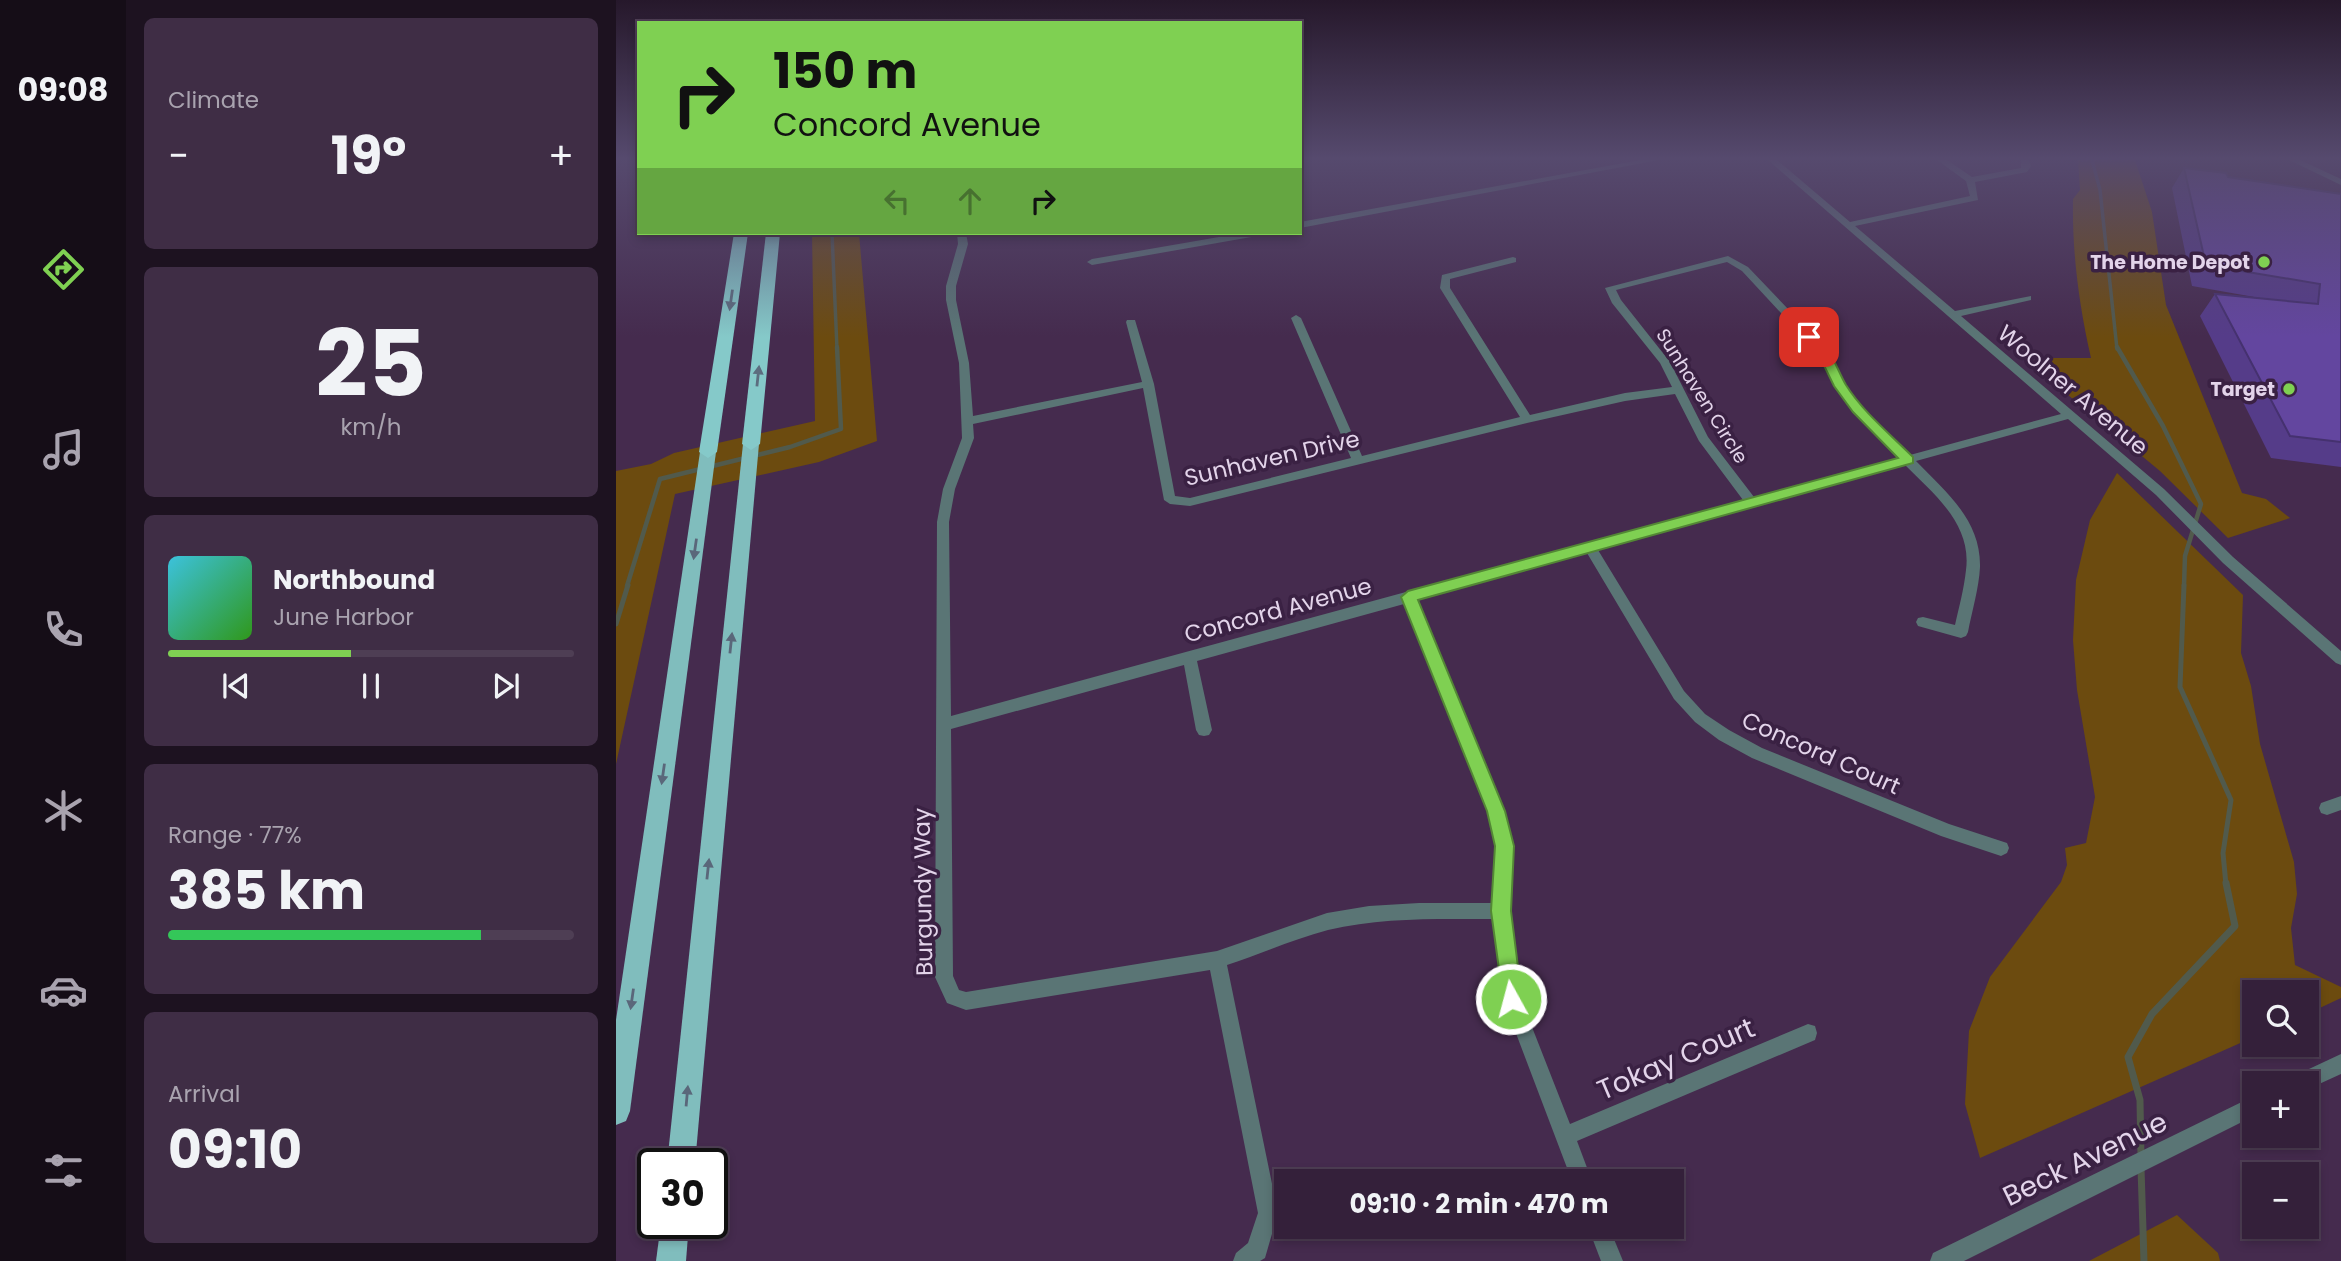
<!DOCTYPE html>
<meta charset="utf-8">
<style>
body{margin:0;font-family:Poppins,sans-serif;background:#3f2d45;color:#f1f3f6;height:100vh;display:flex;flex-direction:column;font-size:26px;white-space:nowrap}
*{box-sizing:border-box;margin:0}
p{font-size:23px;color:#a9a3af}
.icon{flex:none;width:38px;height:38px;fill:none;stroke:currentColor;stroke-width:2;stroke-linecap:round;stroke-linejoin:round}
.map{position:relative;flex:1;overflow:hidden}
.panel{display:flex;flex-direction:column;gap:18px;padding:18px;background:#1d1220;width:490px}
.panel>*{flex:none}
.guide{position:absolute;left:21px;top:21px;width:665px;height:214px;border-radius:0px;box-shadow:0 4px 10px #0003,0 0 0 2px #4e3e54;background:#7fd052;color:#111;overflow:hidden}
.buttons{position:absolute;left:1626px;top:980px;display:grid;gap:14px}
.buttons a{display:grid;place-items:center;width:77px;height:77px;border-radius:0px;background:#34203a;box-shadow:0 4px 10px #0003,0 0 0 2px #4e3e54;font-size:35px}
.speed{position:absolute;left:21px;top:1148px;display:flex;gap:14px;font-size:35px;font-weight:700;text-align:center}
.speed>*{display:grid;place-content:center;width:91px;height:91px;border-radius:50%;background:#34203a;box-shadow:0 4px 10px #0003,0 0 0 2px #4e3e54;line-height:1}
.speed .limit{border:4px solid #111;border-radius:10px;background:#fff;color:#111}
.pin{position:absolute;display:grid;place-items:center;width:60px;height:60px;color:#fff;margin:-30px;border-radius:14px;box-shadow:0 4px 10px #0006}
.me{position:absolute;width:77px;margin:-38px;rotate:353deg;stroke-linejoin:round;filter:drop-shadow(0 0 5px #0008)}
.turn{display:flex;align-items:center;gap:24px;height:147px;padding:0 21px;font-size:32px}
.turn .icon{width:91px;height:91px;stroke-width:2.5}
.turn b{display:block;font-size:49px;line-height:60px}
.lanes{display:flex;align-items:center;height:66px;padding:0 21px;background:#0003;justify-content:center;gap:35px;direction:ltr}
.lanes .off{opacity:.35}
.big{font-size:52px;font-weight:700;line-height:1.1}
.panel .tile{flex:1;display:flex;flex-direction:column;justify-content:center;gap:10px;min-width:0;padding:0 24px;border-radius:10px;background:#3f2d45}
.panel .dial{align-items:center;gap:0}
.dial b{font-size:91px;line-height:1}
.song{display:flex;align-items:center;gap:21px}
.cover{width:84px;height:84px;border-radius:10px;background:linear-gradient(135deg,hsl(190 70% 55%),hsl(110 70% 35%))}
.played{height:7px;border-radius:4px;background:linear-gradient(90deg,#7fd052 45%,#4e3e54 45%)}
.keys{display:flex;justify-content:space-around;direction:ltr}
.heat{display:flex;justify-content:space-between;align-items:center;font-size:38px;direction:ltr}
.charge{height:10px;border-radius:5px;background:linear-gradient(90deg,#34c759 77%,#4e3e54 0)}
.trip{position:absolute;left:658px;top:1169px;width:410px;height:70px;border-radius:0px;background:#34203a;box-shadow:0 4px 10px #0003,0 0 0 2px #4e3e54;font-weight:700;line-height:70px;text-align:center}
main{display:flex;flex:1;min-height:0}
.tab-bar{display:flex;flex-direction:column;width:126px;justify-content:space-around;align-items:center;background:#150d17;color:#a9a3af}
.tab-bar .icon{width:49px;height:49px}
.tab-bar .active{color:#7fd052}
.tab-bar b{font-size:32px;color:#f1f3f6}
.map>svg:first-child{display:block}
</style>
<main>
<nav class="tab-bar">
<b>09:08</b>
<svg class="icon active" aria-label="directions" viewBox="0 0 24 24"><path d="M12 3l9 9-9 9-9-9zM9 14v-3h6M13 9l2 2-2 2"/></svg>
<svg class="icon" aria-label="music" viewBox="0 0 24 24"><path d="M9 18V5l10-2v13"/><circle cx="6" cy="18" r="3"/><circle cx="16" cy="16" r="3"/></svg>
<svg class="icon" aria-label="phone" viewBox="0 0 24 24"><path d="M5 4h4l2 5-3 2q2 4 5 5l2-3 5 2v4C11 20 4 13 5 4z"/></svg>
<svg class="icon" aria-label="climate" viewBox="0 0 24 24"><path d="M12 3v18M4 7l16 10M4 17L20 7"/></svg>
<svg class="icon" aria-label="car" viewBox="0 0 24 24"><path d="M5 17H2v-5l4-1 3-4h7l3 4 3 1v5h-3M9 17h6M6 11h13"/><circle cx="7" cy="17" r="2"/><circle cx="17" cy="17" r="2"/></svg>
<svg class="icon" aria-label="filters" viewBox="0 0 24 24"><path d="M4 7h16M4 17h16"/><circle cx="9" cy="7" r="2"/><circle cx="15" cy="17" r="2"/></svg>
</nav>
<section class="panel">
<div class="tile"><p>Climate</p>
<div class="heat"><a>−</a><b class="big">19°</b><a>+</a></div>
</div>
<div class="tile dial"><b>25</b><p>km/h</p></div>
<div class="tile">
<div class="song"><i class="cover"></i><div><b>Northbound</b><p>June Harbor</p></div></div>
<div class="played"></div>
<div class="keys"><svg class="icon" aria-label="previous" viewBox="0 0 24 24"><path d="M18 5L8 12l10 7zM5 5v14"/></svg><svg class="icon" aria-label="pause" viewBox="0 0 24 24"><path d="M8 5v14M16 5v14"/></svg><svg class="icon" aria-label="next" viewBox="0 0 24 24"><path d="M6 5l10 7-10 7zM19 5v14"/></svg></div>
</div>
<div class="tile"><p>Range · 77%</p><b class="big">385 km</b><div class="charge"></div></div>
<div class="tile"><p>Arrival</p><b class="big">09:10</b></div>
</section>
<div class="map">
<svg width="1725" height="1261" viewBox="0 0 1725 1261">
<rect width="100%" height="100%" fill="#452b4e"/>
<!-- green -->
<g fill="#6c4b0f">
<path d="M1462,160H1519L1536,212L1550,305L1626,493L1650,499L1674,518L1612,538L1544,471L1412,362L1432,358H1475C1463,305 1456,253 1457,199L1464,190Z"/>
<polygon points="196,233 243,233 261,441 203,462 59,494 0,764 0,471 35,464 58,453 199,421"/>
<polygon points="1501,473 1627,595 1625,653 1635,686 1644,744 1678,862 1681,894 1675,928 1679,965 1725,987 1725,998 1691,1014 1690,992 1638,992 1638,1037 1364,1158 1349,1104 1353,1031 1374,977 1445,882 1451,865 1449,848 1470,843 1479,797 1461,690 1457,640 1460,580 1474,520"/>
<polygon points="1561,1215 1602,1253 1604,1261 1473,1261"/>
</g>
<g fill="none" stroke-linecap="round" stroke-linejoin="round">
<!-- stream-far3 -->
<g stroke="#515a4c" stroke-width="3.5">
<polyline points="1476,160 1484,190 1501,349"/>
<polyline points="216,233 221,349"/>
</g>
<!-- stream-far2 -->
<g stroke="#515a4c" stroke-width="4.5">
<polyline points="1501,347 1547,426 1585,504 1569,556 1568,586"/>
<polyline points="11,586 44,479 174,447 225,429 221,347"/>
</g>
<!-- stream-far1 -->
<g stroke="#515a4c" stroke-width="5">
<polyline points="1568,585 1564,687 1615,800 1607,853 1610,885"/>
<polyline points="0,624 12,585"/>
</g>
<!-- stream -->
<g stroke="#515a4c" stroke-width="7">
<polyline points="1525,1158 1524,1100 1512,1057 1536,1014 1619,926 1610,883"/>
<polyline points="1525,1168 1528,1261"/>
</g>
<!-- minor -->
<g fill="#5a7575" fill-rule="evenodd">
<polygon points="1024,160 1043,160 684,228 684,222"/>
<path d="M1152,160H1161L1234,222L1354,196L1350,181L1321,160H1331L1356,177L1405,168V160H1413L1415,166L1411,172L1359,182L1362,200L1239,226L1339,311L1415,296V300L1345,316L1548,489L1617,557L1725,651V665L1720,663L1607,563L1540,495L1452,419L1300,461C1330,492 1365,520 1364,567C1363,588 1356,611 1352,632L1350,636L1345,638L1302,626L1300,622L1302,618L1307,617L1339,625C1343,607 1348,589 1350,570C1356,524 1318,494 1289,465L982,550L1068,691L1089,714L1113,730L1146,748L1333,824L1391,843L1393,848L1391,853L1385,856L1325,836L1136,758L1103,740L1079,722L1058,699L971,553L800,600L888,811L896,846L894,911L905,999L954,1124L1192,1024L1199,1026L1201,1033L1199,1040L961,1141L976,1181H956L887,999L877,919C822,919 766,917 712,930C678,939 644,954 611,965L662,1213L649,1258L644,1261H617L620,1253L632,1243L642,1213L594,970L350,1010L331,1003L319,977L321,522L327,489L346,438L343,363L330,300V286L342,244L341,233H350L352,244L340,286V300L353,363L357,416L526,382L510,322L511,320H519L538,384L559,496L574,498L735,458L675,318L680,315L685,318L746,456L904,417L824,288L826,275L897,257L900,258V262L834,279V288L914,415L1009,393L1056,387L1044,363L996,303L989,288L1112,256L1132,267L1213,352L1230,385L1245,406L1294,455L1445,414ZM1111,262L1126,271L1204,355L1219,386L1237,412L1282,458L1138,497L1092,437L1054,362L1005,300L1000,290ZM527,388L548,500L554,504L574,506L911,423L1009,401L1059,394L1083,441L1127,500L335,716L333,522L339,489L358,438L357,424ZM788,604L872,811L880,846L877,903H803L753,906L711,913L601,951L350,992L343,990L337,976L335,729L568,665L580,730L583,735L588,736L593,735L596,730L581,661Z"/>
<polygon points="626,233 646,233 641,236 476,265 471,262 476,259"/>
<polygon points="1725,796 1725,810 1711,815 1705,813 1703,808 1705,803"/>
<polygon points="972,1227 993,1227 1007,1261 985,1261"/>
</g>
<!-- tertiary -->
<g fill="#5a7575" fill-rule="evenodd">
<polygon points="1673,160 1684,160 1725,179 1725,185"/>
<polygon points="1725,1054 1725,1074 1690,1090 1690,1083 1675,1083 1678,1076"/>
<polygon points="1638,1096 1638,1116 1348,1261 1314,1261 1317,1253"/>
</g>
<!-- trunk -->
<g fill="#80bdbd" fill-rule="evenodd">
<polygon points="135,439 143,444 79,1164 51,1164 127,444"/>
<polygon points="92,447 100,452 14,1111 10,1121 0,1125 0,1020 84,452"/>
<polygon points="45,1223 73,1223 70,1261 40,1261"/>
</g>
<!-- motorway -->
<g fill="#85c9c9" fill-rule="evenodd">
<polygon points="118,233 132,233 101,452 92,458 83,452"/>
<polygon points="150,233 164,233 144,444 135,450 126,444"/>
</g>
</g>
<!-- wall -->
<polygon fill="#553c89" points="1568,168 1612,177 1725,194 1725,467 1655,458 1584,316 1599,294 1644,298 1576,286 1556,188"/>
<!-- building -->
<polygon fill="#63469f" stroke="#45316f" stroke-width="2" points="1568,168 1610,173 1612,177 1725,194 1725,442 1674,436 1599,294 1702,304 1704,284 1590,265"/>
<!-- one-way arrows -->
<defs><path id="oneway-solid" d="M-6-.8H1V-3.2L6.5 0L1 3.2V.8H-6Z" transform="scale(1.75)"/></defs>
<g fill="#5c6d7f">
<use href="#oneway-solid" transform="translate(115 300) rotate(98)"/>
<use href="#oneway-solid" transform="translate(142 376) rotate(-84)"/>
</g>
<g fill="#5a677a">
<use href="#oneway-solid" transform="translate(79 549) rotate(98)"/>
<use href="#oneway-solid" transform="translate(115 643) rotate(-84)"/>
<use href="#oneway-solid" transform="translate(47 774) rotate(98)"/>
<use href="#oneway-solid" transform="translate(92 869) rotate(-84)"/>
<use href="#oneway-solid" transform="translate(16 999) rotate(98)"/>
<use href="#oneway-solid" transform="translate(71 1096) rotate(-85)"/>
</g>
<!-- sky -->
<linearGradient id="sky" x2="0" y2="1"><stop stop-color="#26182b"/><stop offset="0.47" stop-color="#564a6e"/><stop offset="1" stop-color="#564a6e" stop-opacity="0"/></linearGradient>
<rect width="1725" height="337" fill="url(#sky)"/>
<!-- route -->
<path fill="#7fd052" stroke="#538735" stroke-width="2" d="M1193,333C1213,341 1220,368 1230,385C1247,412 1274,434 1297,457V463L802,600L889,811L898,846L895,911L906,999L903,1006L895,1009L888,1006L875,911L879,846L871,811L785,597L792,591L1282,458L1237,412L1218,386L1203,355L1187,337Z"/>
<!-- markers -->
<g fill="#7fd052" stroke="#3a2143" stroke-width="2.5">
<circle cx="1648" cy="262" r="7"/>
<circle cx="1673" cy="389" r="7"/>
</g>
<g text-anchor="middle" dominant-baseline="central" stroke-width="7" stroke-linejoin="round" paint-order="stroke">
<!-- far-poi labels -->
<g font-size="19" font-weight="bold" fill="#e3d4ea" stroke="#3a2143" text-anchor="end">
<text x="1634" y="262">The Home Depot</text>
<text x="1659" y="389">Target</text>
</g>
<!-- far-street labels -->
<g font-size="19" fill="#e3d4ea" stroke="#3a2143">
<text transform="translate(1086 396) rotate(58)">Sunhaven Circle</text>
</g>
<!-- street labels -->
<g font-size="23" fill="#e3d4ea" stroke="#3a2143">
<text transform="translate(1457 390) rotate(40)">Woolner Avenue</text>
<text transform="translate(656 458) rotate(-13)">Sunhaven Drive</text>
<text transform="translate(662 610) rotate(-15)">Concord Avenue</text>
<text transform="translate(1205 753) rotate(24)">Concord Court</text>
<text transform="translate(307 892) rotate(-91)">Burgundy Way</text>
</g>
<!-- near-street labels -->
<g font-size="28" fill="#e3d4ea" stroke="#3a2143">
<text transform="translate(1060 1059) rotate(-23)">Tokay Court</text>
<text transform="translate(1469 1159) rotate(-26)">Beck Avenue</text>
</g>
</g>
</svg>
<div class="buttons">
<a><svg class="icon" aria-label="search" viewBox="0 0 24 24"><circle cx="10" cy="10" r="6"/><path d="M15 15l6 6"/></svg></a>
<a>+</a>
<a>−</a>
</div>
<div class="speed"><div class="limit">30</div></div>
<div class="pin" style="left:1193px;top:337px;background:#d93025"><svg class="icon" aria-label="arrive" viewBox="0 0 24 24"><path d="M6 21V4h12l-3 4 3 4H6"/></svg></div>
<svg class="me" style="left:895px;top:999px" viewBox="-20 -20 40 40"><circle r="17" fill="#7fd052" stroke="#fff" stroke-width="3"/><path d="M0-11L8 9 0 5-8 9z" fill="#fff"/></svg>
<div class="trip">09:10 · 2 min · 470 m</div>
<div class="guide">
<div class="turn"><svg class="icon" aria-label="right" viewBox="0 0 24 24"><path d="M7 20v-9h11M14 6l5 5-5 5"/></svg><div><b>150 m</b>Concord Avenue</div></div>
<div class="lanes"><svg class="icon off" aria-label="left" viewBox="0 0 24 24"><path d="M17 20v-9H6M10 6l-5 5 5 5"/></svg><svg class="icon off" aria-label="ahead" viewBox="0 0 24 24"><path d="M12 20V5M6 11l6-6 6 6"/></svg><svg class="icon" aria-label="right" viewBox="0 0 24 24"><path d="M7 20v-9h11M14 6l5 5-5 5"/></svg></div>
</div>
</div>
</main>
